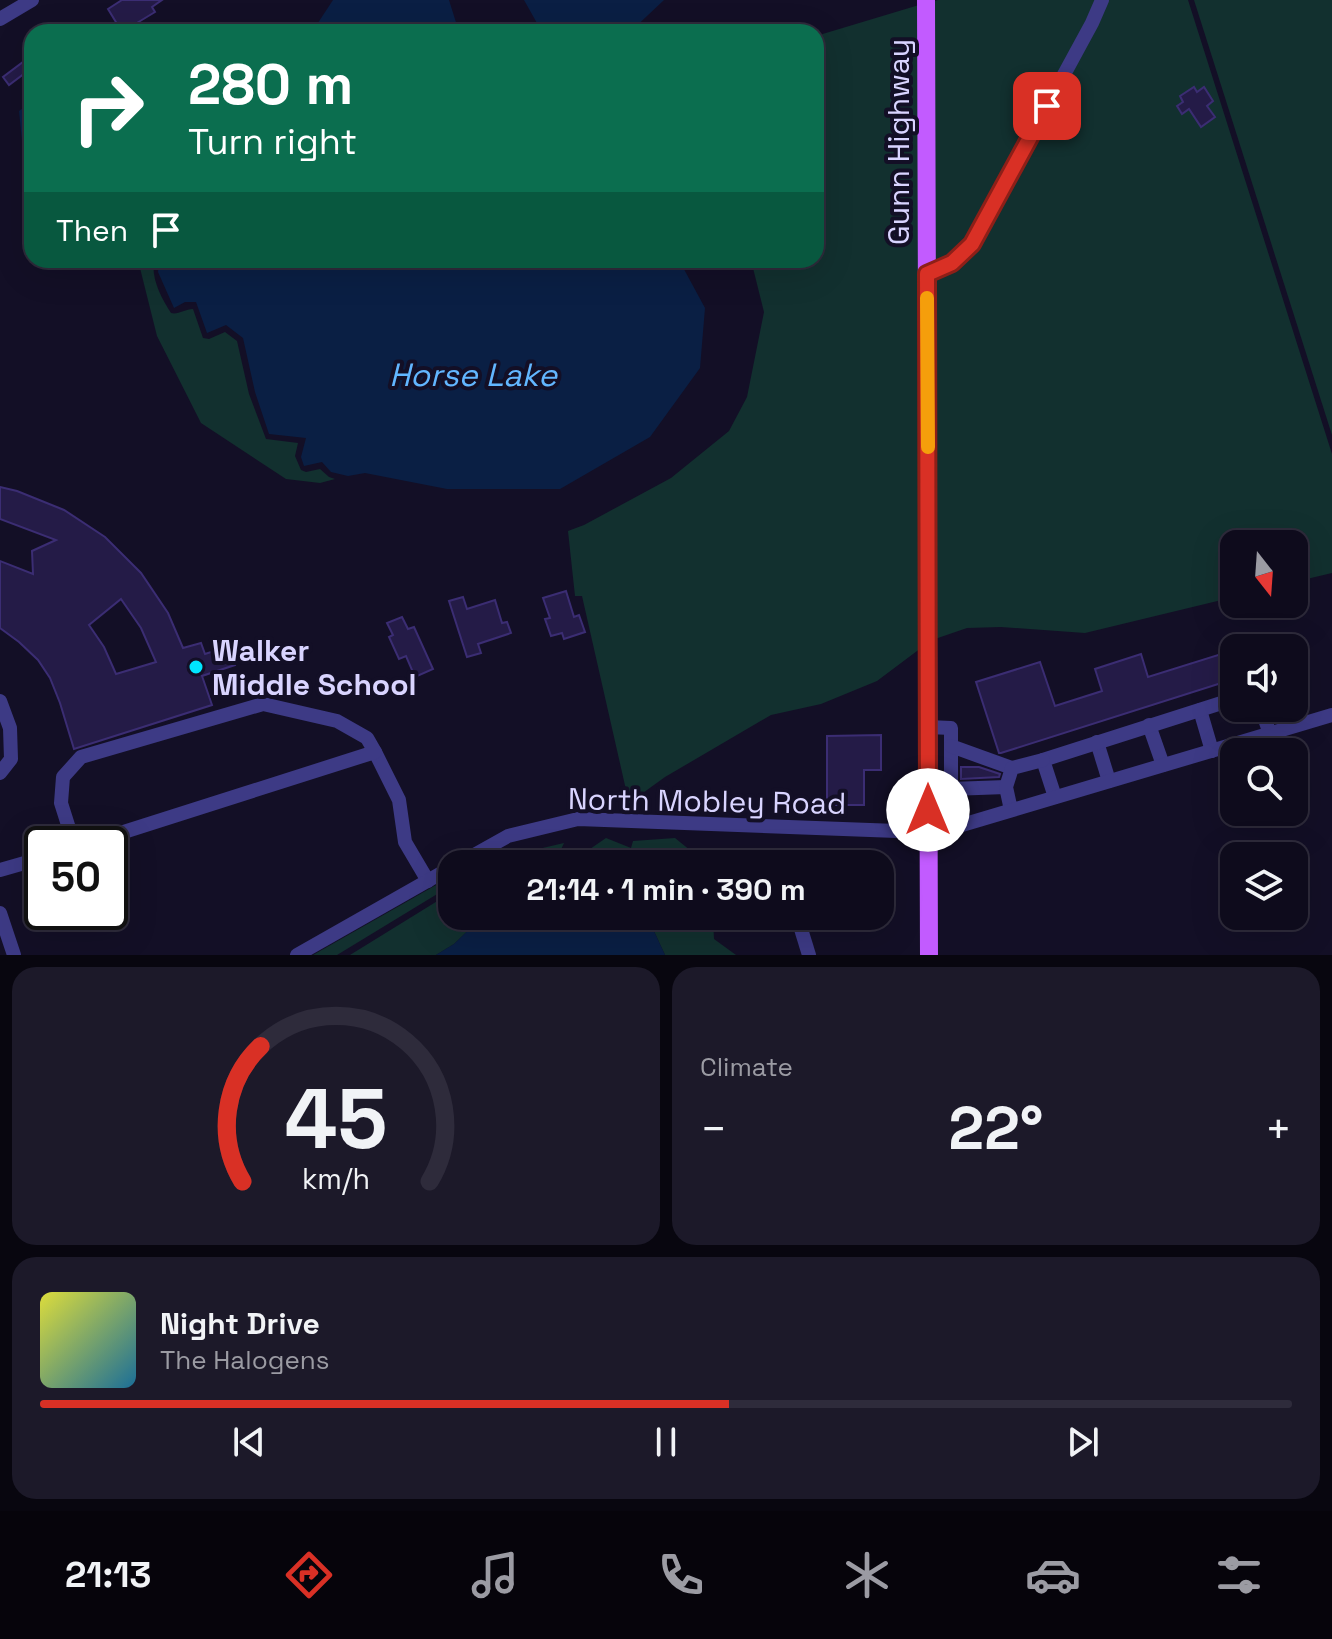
<!DOCTYPE html>
<meta charset="utf-8">
<style>
body{margin:0;font-family:"Space Grotesk",sans-serif;background:#1c1929;color:#f1f3f6;height:100vh;display:flex;flex-direction:column;font-size:30px;white-space:nowrap}
*{box-sizing:border-box;margin:0}
p{font-size:26px;color:#9b9ba3}
.icon{flex:none;width:44px;height:44px;fill:none;stroke:currentColor;stroke-width:2;stroke-linecap:round;stroke-linejoin:round}
.map{position:relative;height:955px;overflow:hidden}
.panel{display:flex;flex-direction:column;gap:12px;padding:12px;background:#08060f;flex:1}
.panel>*{flex:none}
.guide{position:absolute;left:24px;top:24px;width:800px;height:244px;border-radius:24px;box-shadow:0 8px 32px #0002,0 0 0 2px #2e2b3b;background:#0b6e4f;color:#fff;overflow:hidden}
.needle{width:52px;rotate:163deg}
.buttons{position:absolute;left:1220px;top:530px;display:grid;gap:16px}
.buttons a{display:grid;place-items:center;width:88px;height:88px;border-radius:16px;background:#0e0b1c;box-shadow:0 8px 32px #0002,0 0 0 2px #2e2b3b;font-size:40px}
.speed{position:absolute;left:24px;top:826px;display:flex;gap:16px;font-size:40px;font-weight:700;text-align:center}
.speed>*{display:grid;place-content:center;width:104px;height:104px;border-radius:50%;background:#0e0b1c;box-shadow:0 8px 32px #0002,0 0 0 2px #2e2b3b;line-height:1}
.speed .limit{border:4px solid #111;border-radius:12px;background:#fff;color:#111}
.pin{position:absolute;display:grid;place-items:center;width:68px;height:68px;color:#fff;margin:-34px;border-radius:16px;box-shadow:0 4px 12px #0006}
.me{position:absolute;width:88px;margin:-44px;rotate:0deg;stroke-linejoin:round;filter:drop-shadow(0 0 6px #0008)}
.turn{display:flex;align-items:center;gap:28px;height:168px;padding:0 32px;font-size:36px}
.turn .icon{width:104px;height:104px;stroke-width:2.5}
.turn b{display:block;font-size:56px;line-height:68px}
.then{display:flex;align-items:center;height:76px;padding:0 32px;background:#0003;gap:16px;font-size:30px}
.big{font-size:60px;font-weight:800;line-height:1.1}
.panel .card{flex:1;display:flex;flex-direction:column;justify-content:center;gap:12px;min-width:0;padding:0 28px;border-radius:24px;background:#1c1929}
.panel .dial{align-items:center;gap:0}
.dial svg{height:208px;overflow:visible;fill:none;stroke:#2e2b3b;stroke-width:7;stroke-linecap:round;text-anchor:middle}
.dial text{fill:#f1f3f6;stroke:none}
.song{display:flex;align-items:center;gap:24px}
.cover{width:96px;height:96px;border-radius:12px;background:linear-gradient(135deg,hsl(60 70% 55%),hsl(200 70% 35%))}
.played{height:8px;border-radius:4px;background:linear-gradient(90deg,#d93025 55%,#2e2b3b 55%)}
.keys{display:flex;justify-content:space-around;direction:ltr}
.heat{display:flex;justify-content:space-between;align-items:center;font-size:44px;direction:ltr}
.panel .tiles{flex:1;display:grid;gap:12px;grid-template-columns:1fr 1fr}
.card:last-child{grid-column:span 2}
.trip{position:absolute;left:438px;top:850px;width:456px;height:80px;border-radius:24px;background:#0e0b1c;box-shadow:0 8px 32px #0002,0 0 0 2px #2e2b3b;font-weight:800;line-height:80px;text-align:center}
.dock{display:flex;height:128px;justify-content:space-around;align-items:center;background:#06040b;color:#9b9ba3}
.dock .icon{width:56px;height:56px}
.dock .selected{color:#d93025}
.dock b{font-size:36px;color:#f1f3f6}
.map>svg:first-child{display:block}
</style>
<div class="map">
<svg width="1332" height="955" viewBox="0 0 1332 955">
<rect width="100%" height="100%" fill="#130f26"/>
<!-- green -->
<g fill="#12302f">
<polygon points="938,0 1188,0 1332,454 1332,573 1294,582 1294,544 1234,544 1234,597 1085,633 1001,627 967,628 935,639 932,2"/>
<polygon points="1194,0 1332,0 1332,435"/>
<polygon points="919,5 921,648 877,681 821,704 771,715 665,777 629,803 582,596 575,596 568,531 584,525 671,478 729,431 747,397 764,312 751,260 816,260 816,36"/>
<path d="M138,260H154C151,279 161,297 171,313C178,315 185,309 193,309L203,338L209,339L225,332L237,341L249,394L266,439L298,443L295,456L301,470L306,472L320,469L329,477L335,479L320,483L286,479L201,423L157,336Z"/>
<polygon points="606,838 631,848 633,841 675,838 707,864 597,864 590,849"/>
<polygon points="564,843 558,856 541,864 497,864 534,850"/>
<polygon points="452,876 452,885 337,955 313,955"/>
<polygon points="452,892 452,916 483,916 454,944 436,955 350,955"/>
<polygon points="647,916 713,916 714,939 736,955 665,955"/>
</g>
<!-- water -->
<g fill="#0a1f44">
<polygon points="333,0 449,0 459,32 312,32"/>
<polygon points="524,0 664,0 630,32 542,32"/>
<polygon points="32,102 32,184 26,181 19,111"/>
<polygon points="159,260 679,260 705,308 700,368 650,437 560,489 447,489 365,473 348,476 331,472 322,462 304,466 301,457 306,438 269,434 255,392 243,338 226,325 207,333 196,302 185,302 174,308 158,272"/>
<polygon points="590,849 597,864 541,864 558,856"/>
<polygon points="483,916 647,916 665,955 436,955 454,944"/>
</g>
<!-- building -->
<g fill="#241b47" stroke="#3b2d73" stroke-width="2" fill-rule="evenodd">
<polygon points="122,0 162,0 152,7 155,12 122,32 108,9"/>
<polygon points="23,62 29,70 9,85 3,77"/>
<polygon points="1194,87 1197,92 1204,87 1213,101 1207,106 1215,117 1201,127 1189,109 1182,114 1177,106 1183,102 1180,96"/>
<path d="M0,487L17,491L64,510L105,537L141,573L168,613L183,648L201,643L205,654L230,646L235,665L202,676L212,705L74,749L60,703L50,678L38,660L19,642L0,628V561L33,574L32,551L56,540L0,519ZM121,599L141,628L156,662L116,674L104,647L89,625Z"/>
<polygon points="566,591 574,617 579,615 585,632 564,639 562,633 551,636 545,619 550,618 543,598"/>
<polygon points="463,597 467,609 495,600 502,623 507,622 511,633 478,644 481,653 467,657 449,601"/>
<polygon points="402,617 408,629 414,627 433,669 415,677 406,656 399,659 389,637 393,635 387,623"/>
<polygon points="1234,650 1234,679 1001,753 999,753 976,682 1040,662 1055,706 1102,691 1095,669 1141,654 1148,677"/>
<polygon points="881,735 881,770 864,770 864,805 827,805 827,736"/>
<polygon points="961,767 979,767 1000,774 999,777 961,779"/>
</g>
<g fill="none" stroke-linecap="round" stroke-linejoin="round">
<!-- minor -->
<g stroke="#3d3a85" stroke-width="14">
<polyline points="0,19 32,0"/>
<polyline points="927,274 952,263 972,244 1092,23 1102,0"/>
<polyline points="0,701 10,728 11,759 0,773"/>
<polyline points="1261,708 1270,734"/>
<polyline points="1200,710 1212,751"/>
<polyline points="1149,725 1163,765"/>
<polyline points="928,727 951,728 951,789 1006,787"/>
<polyline points="1097,742 1109,781"/>
<polyline points="951,746 1012,768"/>
<polyline points="375,752 399,800 405,842 428,881"/>
<polyline points="1055,797 1043,760 1234,699"/>
<polyline points="1011,810 1006,787 1012,768 1043,760"/>
<polyline points="74,844 61,803 63,777 81,757 263,704 337,721 367,738 375,752 86,844"/>
<polyline points="458,864 508,836 578,819 897,831 928,830 962,825 1332,715"/>
<polyline points="0,870 42,858"/>
<polyline points="0,913 14,955"/>
<polyline points="797,916 809,955"/>
<polyline points="297,955 452,867"/>
</g>
<!-- major -->
<polyline stroke="#c25bff" stroke-width="18" points="926,0 929,955"/>
</g>
<g fill="none" stroke-linecap="round" stroke-linejoin="round">
<defs>
<polyline id="route" points="928,810 927,274 952,263 972,244 1047,106"/>
</defs>
<!-- route casing -->
<use href="#route" stroke="#8d1f18" stroke-width="20"/>
<!-- route -->
<use href="#route" stroke="#d93025" stroke-width="14"/>
<!-- slow -->
<polyline stroke="#f59e0b" stroke-width="14" points="927,298 928,447"/>
</g>
<!-- markers -->
<circle fill="#00e5ff" stroke="#130f26" stroke-width="3" cx="196" cy="667" r="8"/>
<g text-anchor="middle" dominant-baseline="central" stroke-width="8" stroke-linejoin="round" paint-order="stroke">
<!-- street labels -->
<g font-size="30" fill="#d9d4ff" stroke="#130f26">
<text transform="translate(898 142) rotate(-90)">Gunn Highway</text>
<text transform="translate(707 801) rotate(1)">North Mobley Road</text>
</g>
<!-- poi labels -->
<g font-size="30" font-weight="bold" fill="#d9d4ff" stroke="#130f26" text-anchor="start">
<text x="212" y="650">Walker<tspan x="212" dy="34">Middle School</tspan></text>
</g>
<!-- water labels -->
<g font-size="32" font-style="italic" fill="#62b6ff" stroke="#130f26">
<text x="473" y="375">Horse Lake</text>
</g>
</g>
</svg>
<div class="buttons">
<a><svg class="needle" viewBox="-14 -14 28 28"><path d="M0-13l5 13h-10z" fill="#e53935"/><path d="M0 13l5-13h-10z" fill="#9b9ba3"/></svg></a>
<a><svg class="icon" aria-label="sound" viewBox="0 0 24 24"><path d="M4 9h4l5-4v14l-5-4H4zM17 9q2 3 0 6"/></svg></a>
<a><svg class="icon" aria-label="search" viewBox="0 0 24 24"><circle cx="10" cy="10" r="6"/><path d="M15 15l6 6"/></svg></a>
<a><svg class="icon" aria-label="layers" viewBox="0 0 24 24"><path d="M12 4l9 5-9 5-9-5zM3 14l9 5 9-5"/></svg></a>
</div>
<div class="speed"><div class="limit">50</div></div>
<div class="pin" style="left:1047px;top:106px;background:#d93025"><svg class="icon" aria-label="arrive" viewBox="0 0 24 24"><path d="M6 21V4h12l-3 4 3 4H6"/></svg></div>
<svg class="me" style="left:928px;top:810px" viewBox="-20 -20 40 40"><circle r="19" fill="#fff"/><path d="M0-13L10 11 0 6-10 11z" fill="#d93025"/></svg>
<div class="trip">21:14 · 1 min · 390 m</div>
<div class="guide">
<div class="turn"><svg class="icon" aria-label="right" viewBox="0 0 24 24"><path d="M7 20v-9h11M14 6l5 5-5 5"/></svg><div><b>280 m</b>Turn right</div></div>
<div class="then">Then<svg class="icon" aria-label="arrive" viewBox="0 0 24 24"><path d="M6 21V4h12l-3 4 3 4H6"/></svg></div>
</div>
</div>
<section class="panel">
<div class="tiles">
<div class="card dial"><svg viewBox="0 0 100 80">
<path d="M14 69A42 42 0 1 1 86 69"/>
<path d="M14 69A42 42 0 0 1 21 17" stroke="#d93025"/>
<text x="50" y="56" font-size="32" font-weight="700">45</text>
<text x="50" y="72" font-size="11">km/h</text>
</svg></div>
<div class="card"><p>Climate</p>
<div class="heat"><a>−</a><b class="big">22°</b><a>+</a></div>
</div>
<div class="card">
<div class="song"><i class="cover"></i><div><b>Night Drive</b><p>The Halogens</p></div></div>
<div class="played"></div>
<div class="keys"><svg class="icon" aria-label="previous" viewBox="0 0 24 24"><path d="M18 5L8 12l10 7zM5 5v14"/></svg><svg class="icon" aria-label="pause" viewBox="0 0 24 24"><path d="M8 5v14M16 5v14"/></svg><svg class="icon" aria-label="next" viewBox="0 0 24 24"><path d="M6 5l10 7-10 7zM19 5v14"/></svg></div>
</div>
</div>
</section>
<nav class="dock">
<b>21:13</b>
<svg class="icon selected" aria-label="directions" viewBox="0 0 24 24"><path d="M12 3l9 9-9 9-9-9zM9 14v-3h6M13 9l2 2-2 2"/></svg>
<svg class="icon" aria-label="music" viewBox="0 0 24 24"><path d="M9 18V5l10-2v13"/><circle cx="6" cy="18" r="3"/><circle cx="16" cy="16" r="3"/></svg>
<svg class="icon" aria-label="phone" viewBox="0 0 24 24"><path d="M5 4h4l2 5-3 2q2 4 5 5l2-3 5 2v4C11 20 4 13 5 4z"/></svg>
<svg class="icon" aria-label="climate" viewBox="0 0 24 24"><path d="M12 3v18M4 7l16 10M4 17L20 7"/></svg>
<svg class="icon" aria-label="car" viewBox="0 0 24 24"><path d="M5 17H2v-5l4-1 3-4h7l3 4 3 1v5h-3M9 17h6M6 11h13"/><circle cx="7" cy="17" r="2"/><circle cx="17" cy="17" r="2"/></svg>
<svg class="icon" aria-label="filters" viewBox="0 0 24 24"><path d="M4 7h16M4 17h16"/><circle cx="9" cy="7" r="2"/><circle cx="15" cy="17" r="2"/></svg>
</nav>
